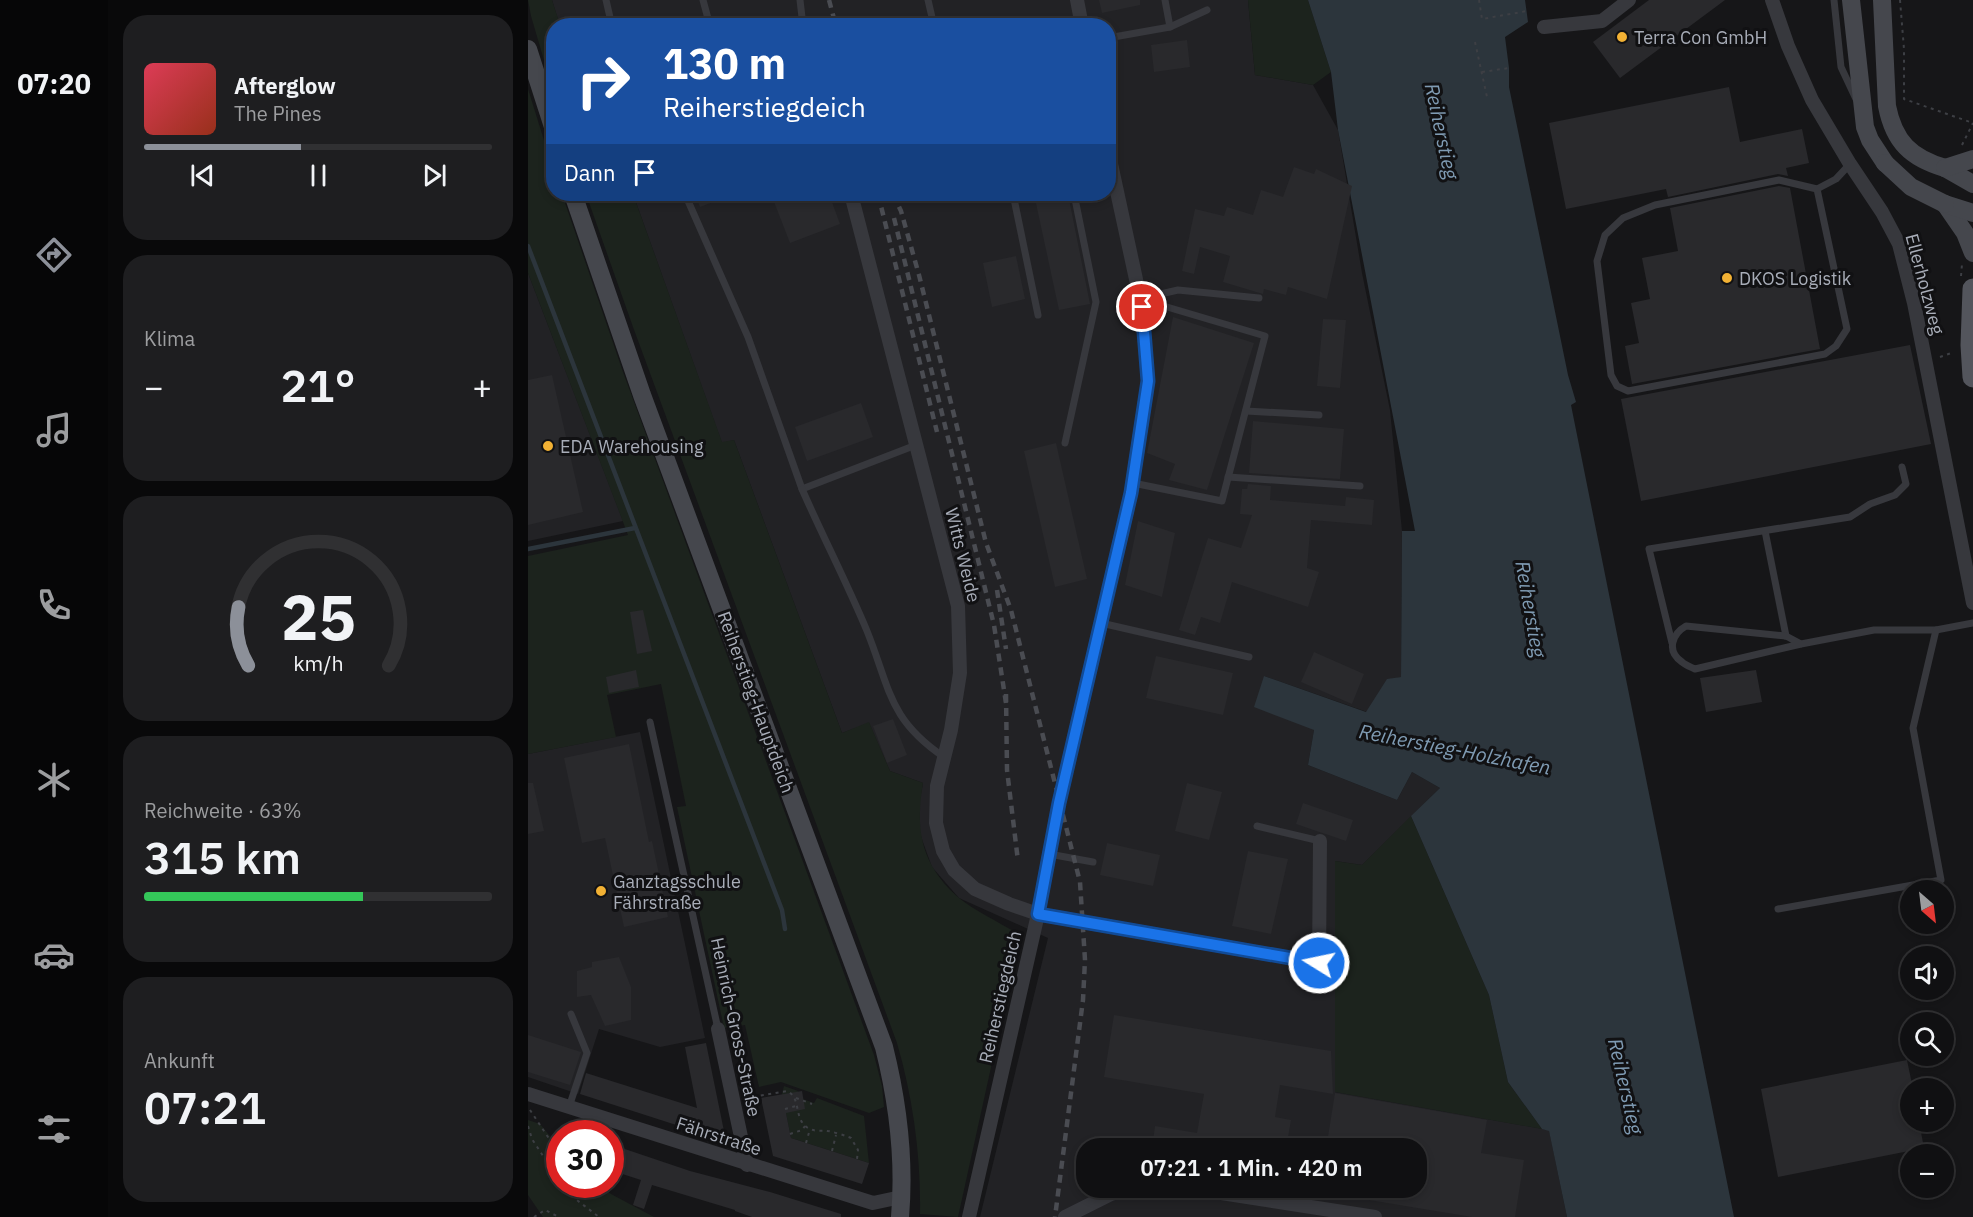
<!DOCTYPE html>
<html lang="de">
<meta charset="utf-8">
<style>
body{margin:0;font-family:"IBM Plex Sans",sans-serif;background:#1e1e20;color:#f1f3f6;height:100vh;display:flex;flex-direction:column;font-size:22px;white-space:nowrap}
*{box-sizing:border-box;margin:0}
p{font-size:20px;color:#9c9d9f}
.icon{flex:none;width:33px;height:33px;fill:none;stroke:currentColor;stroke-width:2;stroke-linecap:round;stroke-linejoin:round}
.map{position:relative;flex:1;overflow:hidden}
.sheet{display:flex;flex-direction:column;gap:15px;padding:15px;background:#09090a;width:420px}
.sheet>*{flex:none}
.guide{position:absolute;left:18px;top:18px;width:570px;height:183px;border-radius:24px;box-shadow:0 3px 9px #0003,0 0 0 2px #303032;background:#1a4fa0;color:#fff;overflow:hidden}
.needle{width:39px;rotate:152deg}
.buttons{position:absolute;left:1372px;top:880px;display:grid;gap:12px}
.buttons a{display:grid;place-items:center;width:54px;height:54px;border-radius:50%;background:#101012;box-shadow:0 3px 9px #0003,0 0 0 2px #303032;font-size:30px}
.speed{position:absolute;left:18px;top:1120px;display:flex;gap:12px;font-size:30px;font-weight:700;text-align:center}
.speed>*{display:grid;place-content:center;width:78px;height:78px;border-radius:50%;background:#101012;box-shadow:0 3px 9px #0003,0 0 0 2px #303032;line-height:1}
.speed .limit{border:9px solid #d22;background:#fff;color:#111}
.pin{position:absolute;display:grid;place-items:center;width:51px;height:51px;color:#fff;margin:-26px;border:3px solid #fff;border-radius:50%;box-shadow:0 2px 6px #0007}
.me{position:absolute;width:66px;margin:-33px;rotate:280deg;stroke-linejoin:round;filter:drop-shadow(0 0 4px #0008)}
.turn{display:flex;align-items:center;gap:21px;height:126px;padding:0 18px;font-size:27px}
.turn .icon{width:78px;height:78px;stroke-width:2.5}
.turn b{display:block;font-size:42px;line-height:51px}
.then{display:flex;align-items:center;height:57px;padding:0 18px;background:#0003;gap:12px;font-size:22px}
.big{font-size:45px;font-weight:600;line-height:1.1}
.sheet .widget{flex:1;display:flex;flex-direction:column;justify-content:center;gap:9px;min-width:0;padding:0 21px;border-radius:24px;background:#1e1e20}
.sheet .dial{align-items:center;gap:0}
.dial svg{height:156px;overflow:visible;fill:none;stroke:#303032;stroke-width:7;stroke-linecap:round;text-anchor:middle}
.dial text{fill:#f1f3f6;stroke:none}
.song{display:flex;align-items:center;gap:18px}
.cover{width:72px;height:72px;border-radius:9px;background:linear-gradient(135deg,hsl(350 70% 55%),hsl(10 70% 35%))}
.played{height:6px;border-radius:3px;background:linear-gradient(90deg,#8c9099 45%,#303032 45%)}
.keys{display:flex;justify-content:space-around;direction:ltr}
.heat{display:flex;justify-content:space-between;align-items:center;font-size:33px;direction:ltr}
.charge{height:9px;border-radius:4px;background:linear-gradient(90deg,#34c759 63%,#303032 0)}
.trip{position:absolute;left:548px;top:1138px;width:351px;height:60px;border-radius:24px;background:#101012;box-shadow:0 3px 9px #0003,0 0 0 2px #303032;font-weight:600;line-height:60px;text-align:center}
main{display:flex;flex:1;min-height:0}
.menu{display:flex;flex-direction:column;width:108px;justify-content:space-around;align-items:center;background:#060607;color:#9c9d9f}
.menu .icon{width:42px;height:42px}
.menu .selected{color:#8c9099}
.menu b{font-size:27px;color:#f1f3f6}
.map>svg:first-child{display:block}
</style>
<main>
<nav class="menu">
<b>07:20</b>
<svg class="icon selected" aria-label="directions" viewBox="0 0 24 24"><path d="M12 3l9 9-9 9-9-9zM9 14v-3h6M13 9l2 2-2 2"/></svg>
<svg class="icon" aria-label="music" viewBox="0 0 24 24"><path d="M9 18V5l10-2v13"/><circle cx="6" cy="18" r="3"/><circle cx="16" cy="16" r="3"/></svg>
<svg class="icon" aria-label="phone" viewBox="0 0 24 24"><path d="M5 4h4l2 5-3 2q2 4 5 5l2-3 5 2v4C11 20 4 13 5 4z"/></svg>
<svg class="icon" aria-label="climate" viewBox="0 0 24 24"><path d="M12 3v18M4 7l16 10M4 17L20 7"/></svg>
<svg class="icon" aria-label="car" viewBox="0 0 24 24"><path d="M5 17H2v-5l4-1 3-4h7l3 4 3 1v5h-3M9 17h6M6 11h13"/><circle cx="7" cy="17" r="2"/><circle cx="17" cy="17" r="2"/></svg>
<svg class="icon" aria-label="filters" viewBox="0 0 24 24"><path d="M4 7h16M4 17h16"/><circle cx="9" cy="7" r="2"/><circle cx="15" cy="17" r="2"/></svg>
</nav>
<section class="sheet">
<div class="widget">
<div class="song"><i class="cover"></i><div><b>Afterglow</b><p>The Pines</p></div></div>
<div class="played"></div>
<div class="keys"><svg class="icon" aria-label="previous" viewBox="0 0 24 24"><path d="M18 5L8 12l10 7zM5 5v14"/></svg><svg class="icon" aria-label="pause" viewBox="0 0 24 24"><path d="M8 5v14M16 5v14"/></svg><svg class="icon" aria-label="next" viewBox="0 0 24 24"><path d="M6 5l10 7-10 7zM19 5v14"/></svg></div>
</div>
<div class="widget"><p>Klima</p>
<div class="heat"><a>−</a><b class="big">21°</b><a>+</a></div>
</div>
<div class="widget dial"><svg viewBox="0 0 100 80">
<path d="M14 69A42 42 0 1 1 86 69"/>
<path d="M14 69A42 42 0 0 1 9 39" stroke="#8c9099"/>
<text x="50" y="56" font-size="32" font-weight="700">25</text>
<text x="50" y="72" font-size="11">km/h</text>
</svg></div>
<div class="widget"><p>Reichweite · 63%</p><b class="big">315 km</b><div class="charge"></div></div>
<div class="widget"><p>Ankunft</p><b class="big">07:21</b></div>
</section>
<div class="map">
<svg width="1445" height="1217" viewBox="0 0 1445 1217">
<rect width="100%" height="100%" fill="#161618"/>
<!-- built -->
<g fill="#222225" fill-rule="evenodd">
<path d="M24,0H720L727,75L785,85L810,130L834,273L862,410L874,531L873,677L859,680L839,712L736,676L786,730L780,765L869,800L884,772L912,788L834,865L807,861V1092L1021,1130L1039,1217H452L520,938L431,898L404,867L392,834L391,805L395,783L362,771L341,723L314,733L206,440L194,443L105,194H580V26H32ZM558,1149H888V1188H558Z"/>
<polygon points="0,273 95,521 0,541"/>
<polygon points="112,732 177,1038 132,1047 71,1029 50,1094 0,1077 0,754"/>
</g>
<!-- green -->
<g fill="#1c231d">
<polygon points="0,0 24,0 32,25 26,26 25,91 3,16"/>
<polygon points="720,0 780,0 803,72 785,85 727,75"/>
<polygon points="0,89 25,169 26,194 34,194 95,372 346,1055 354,1086 356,1107 341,1113 253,1082 231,1087 217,1025 196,1028 149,807 158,806 133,684 79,695 88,737 0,754 0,556 100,535 0,273"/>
<path d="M58,194H105L194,442L206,440L314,733L341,722L362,771L395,783C387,830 393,865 431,898C447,911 469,921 487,932L488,954L430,1217L392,1214C393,1156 385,1098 369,1043L105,327Z"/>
<polygon points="883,816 961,995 980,1082 1014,1129 807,1092 807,861 834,865"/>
<polygon points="256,1086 270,1091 269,1097 286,1103 289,1098 336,1116 341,1163 263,1138 254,1094"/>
<polygon points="0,1120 12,1124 31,1147 32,1185 72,1185 83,1194 126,1217 15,1217 0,1195"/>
</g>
<!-- water -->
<polygon fill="#2c353c" points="780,0 997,0 1000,22 977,37 981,68 981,87 1040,375 1048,402 1043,405 1206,1217 1039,1217 1021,1131 1014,1129 980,1082 961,995 883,816 912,788 884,772 869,800 780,765 786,730 726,707 736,676 838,712 859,679 873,677 874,531 887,531 810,130 803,72"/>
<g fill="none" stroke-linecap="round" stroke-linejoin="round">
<!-- stream -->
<g stroke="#2c353c" stroke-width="4.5">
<polyline points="0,246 254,910 257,929"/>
<polyline points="0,549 107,528"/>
</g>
</g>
<!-- building -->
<g fill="#29292c">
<polygon points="571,0 612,0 612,5 574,13"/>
<polygon points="1121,0 1197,0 1092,78 1065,42"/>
<polygon points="659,40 662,67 626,72 623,45"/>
<polygon points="1201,87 1212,142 1274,129 1281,163 1258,168 1260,176 1250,174 1140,197 1138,189 1038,209 1021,123"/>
<polygon points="766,167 786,174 788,169 824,186 799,299 760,287 758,295 736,289 735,294 695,282 702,256 672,247 666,274 654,271 667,209 696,216 699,207 725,215 733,190 755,197"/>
<polygon points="1251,186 1262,188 1292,349 1104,384 1097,346 1111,343 1103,303 1122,299 1114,258 1150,251 1142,208"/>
<polygon points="167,194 203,194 203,195 172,207"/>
<polygon points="243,194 301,194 312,224 262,243"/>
<polygon points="506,194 540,194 562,304 531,310"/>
<polygon points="488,256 497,299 464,307 455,263"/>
<polygon points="645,317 726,343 679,490 641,480 647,464 619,453"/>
<polygon points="795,319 818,320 812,388 789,386"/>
<polygon points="1382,345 1403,444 1113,501 1093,399"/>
<polygon points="24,375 55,512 0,525 0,380"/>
<polygon points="333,403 345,437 279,461 267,427"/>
<polygon points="725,421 816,429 812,479 721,473"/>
<polygon points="528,443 559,579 527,587 496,451"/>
<polygon points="720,484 743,486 742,500 817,506 818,497 846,500 844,525 783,520 779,568 791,572 780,607 704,582 692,623 673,617 667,635 651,630 680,538 713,548 724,515 712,514 714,489 719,489"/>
<polygon points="610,521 647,533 634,597 597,585"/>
<polygon points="115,610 124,651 109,654 102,612"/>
<polygon points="786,652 836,674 824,704 773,682"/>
<polygon points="628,656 705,673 695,715 618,698"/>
<polygon points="108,670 111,687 81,693 78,677"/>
<polygon points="1228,670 1234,702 1178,712 1172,678"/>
<polygon points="365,719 379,755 359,763 345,726"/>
<polygon points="101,744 121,842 124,841 140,917 96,927 77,838 54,843 36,758"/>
<polygon points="0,783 5,783 16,831 0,834"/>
<polygon points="659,783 694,792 681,840 647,831"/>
<polygon points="775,803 825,820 818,841 768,824"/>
<polygon points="579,843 632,855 625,886 572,875"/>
<polygon points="720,851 760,859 743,934 704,926"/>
<polygon points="91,957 103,987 103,1020 77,1026 63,995 49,997 49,971 64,967 64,962"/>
<polygon points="586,1015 803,1051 805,1094 752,1085 747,1117 763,1120 758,1149 582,1149 604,1137 625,1141 627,1126 669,1133 676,1094 576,1077"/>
<polygon points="0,1035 53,1052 42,1085 0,1072"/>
<polygon points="178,1043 198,1141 52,1094 58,1073 169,1108 157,1047"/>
<polygon points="1379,1060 1385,1089 1383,1089 1383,1122 1391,1122 1396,1148 1250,1177 1233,1089"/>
<polygon points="274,1091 277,1109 258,1113 263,1138 341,1163 334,1184 245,1156 233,1098"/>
<polygon points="807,1093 959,1120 953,1153 996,1160 987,1217 944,1217 805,1194 805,1188 888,1188 888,1149 798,1149"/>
<polygon points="82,1144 162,1171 242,1192 313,1214 313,1217 224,1217 207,1211 207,1210 124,1185 116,1209 105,1205 113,1180 82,1170"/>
</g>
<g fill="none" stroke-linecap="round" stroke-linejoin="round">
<!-- path -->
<g stroke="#3d3f44" stroke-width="2" stroke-dasharray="3 4.5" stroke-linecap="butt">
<polyline points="951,0 954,19 999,11"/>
<polyline points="1372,0 1376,49 1376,99 1445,123"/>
<polyline points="947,42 959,97"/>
<polyline points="954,72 981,68"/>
<polyline points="1434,145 1445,123"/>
<polyline points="1433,276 1434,264"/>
<polyline points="1412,357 1426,352"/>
<path d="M218,1098L259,1091C274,1098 265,1119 280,1128C286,1132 293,1130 299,1131C303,1131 319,1136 323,1138L330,1150L329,1159"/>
<polyline points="268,1098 284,1104"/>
<polyline points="257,1109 268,1106"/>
<polyline points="2,1110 22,1140"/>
<polyline points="0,1126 4,1139 32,1182"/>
<polyline points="262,1134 274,1130 277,1126"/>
<polyline points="278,1143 282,1129"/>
<polyline points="304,1151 308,1135"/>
<polyline points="33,1185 37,1191 71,1217"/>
<polyline points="6,1217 17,1210 31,1217"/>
</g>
<!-- service -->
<g stroke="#37383d" stroke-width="7">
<polyline points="78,0 84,26"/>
<polyline points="175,0 182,26"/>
<polyline points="272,0 275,26"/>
<polyline points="400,0 406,26"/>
<polyline points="637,0 642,27"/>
<polyline points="1306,0 1313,67 1328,99"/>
<polyline points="580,38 642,27 679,10"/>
<polyline points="1289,189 1251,180 1127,205 1095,218 1077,235 1069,261 1083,375 1089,386 1100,391 1297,354 1308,346 1319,329 1289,189 1308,179 1322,164"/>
<polyline points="157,194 220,337 274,489 388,445"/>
<polyline points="485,194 510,315"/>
<polyline points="615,298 650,290 731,298"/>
<polyline points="718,411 791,415"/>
<polyline points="537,443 568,302 546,194"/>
<polyline points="700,477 832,486"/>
<polyline points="605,483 694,501 737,336 612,299"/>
<path d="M274,489C295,537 319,583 339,631C362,688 360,719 416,757"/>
<polyline points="1237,531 1258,636"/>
<polyline points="573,623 721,657"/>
<polyline points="1144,643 1121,549 1322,517 1342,504 1367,495 1378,484 1374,467"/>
<path d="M1273,644L1258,636L1158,626C1144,634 1138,651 1154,662C1157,665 1163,667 1167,669L1273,644L1346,630H1408L1445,623"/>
<polyline points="122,722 190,1029"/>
<polyline points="729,826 792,841"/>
<polyline points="521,854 565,862"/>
<polyline points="1250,909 1413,880 1385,728 1408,630"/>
<polyline points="41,1107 59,1053 43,1014"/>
</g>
<!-- minor -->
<g stroke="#37383d" stroke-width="14">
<polyline points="549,0 554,26"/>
<polyline points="1244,0 1260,46 1284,100 1322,164 1354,212 1371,244 1386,303 1445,603"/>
<polyline points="1016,27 1074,21 1101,0"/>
<polyline points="323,194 430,606 432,673 423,730 409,786 408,823 415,851 426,870 447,889 481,904 510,914 791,963 792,841"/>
<polyline points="190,1029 219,1165"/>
<polyline points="0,1094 345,1203 373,1197"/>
<polyline points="661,1188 847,1217"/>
<polyline points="441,1217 510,914 531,803 603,493 620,381 614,307 580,150"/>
<polyline points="537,1217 583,1194 604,1188"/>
</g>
<!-- secondary -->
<g stroke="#45474d" stroke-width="18">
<polyline points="1323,0 1337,127 1342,140 1357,163"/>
<path d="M1354,0L1359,106C1366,142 1383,158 1417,168"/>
<polyline points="0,49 26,130"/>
<path d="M45,194L114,395L356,1047C370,1103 377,1159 372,1217"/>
<polyline points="1417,204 1437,233 1445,253"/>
<polyline points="1417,204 1445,213"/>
</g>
<!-- primary -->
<polyline stroke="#53555c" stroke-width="21" points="1445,289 1443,345 1445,377"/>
<!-- rail -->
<g stroke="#4a4c52" stroke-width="4.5" stroke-dasharray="8 6" stroke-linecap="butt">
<polyline points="301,0 308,26"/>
<polyline points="350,194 409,432"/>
<polyline points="365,194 373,211 391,275 458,543 483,610 552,882 557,960 555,1000 527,1217"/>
<polyline points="366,218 466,625 478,703"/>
<polyline points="469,590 478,649"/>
<polyline points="478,694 479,770 490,861"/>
</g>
<!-- secondary-bridge -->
<g stroke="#45474d" stroke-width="18">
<polyline points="1357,163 1383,187 1417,204"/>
<polyline points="1417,168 1445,184"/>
<polyline points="1417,168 1445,159"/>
</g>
</g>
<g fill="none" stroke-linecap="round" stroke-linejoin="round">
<defs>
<polyline id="route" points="614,307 620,381 603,493 531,803 510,914 791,963"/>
</defs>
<!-- route casing -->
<use href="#route" stroke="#114b97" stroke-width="15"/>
<!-- route -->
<use href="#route" stroke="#1a73e8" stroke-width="10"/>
</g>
<!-- markers -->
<g fill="#f2b134" stroke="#111113" stroke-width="2">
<circle cx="1094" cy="37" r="6"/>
<circle cx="1199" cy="278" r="6"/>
<circle cx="20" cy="446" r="6"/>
<circle cx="73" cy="891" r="6"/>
</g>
<g text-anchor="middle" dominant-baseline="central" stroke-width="6" stroke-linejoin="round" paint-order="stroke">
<!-- poi labels -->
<g font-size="18" fill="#a8adb8" stroke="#111113" text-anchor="start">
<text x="1106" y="37">Terra Con GmbH</text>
<text x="1211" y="278">DKOS Logistik</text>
<text x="32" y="446">EDA Warehousing</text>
<text x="85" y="881">Ganztagsschule<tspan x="85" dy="21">Fährstraße</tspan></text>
</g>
<!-- street labels -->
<g font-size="18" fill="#a8adb8" stroke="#111113">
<text transform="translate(1397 284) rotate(75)">Ellerholzweg</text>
<text transform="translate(435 555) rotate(76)">Witts Weide</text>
<text transform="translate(228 702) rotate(70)">Reiherstieg-Hauptdeich</text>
<text transform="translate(472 997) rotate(-77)">Reiherstiegdeich</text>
<text transform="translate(208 1027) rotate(78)">Heinrich-Gross-Straße</text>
<text transform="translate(191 1136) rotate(18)">Fährstraße</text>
</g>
<!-- water labels -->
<g font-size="20" font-style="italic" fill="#7f9bb3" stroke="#111113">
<text transform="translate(914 131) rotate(78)">Reiherstieg</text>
<text transform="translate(1003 609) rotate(80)">Reiherstieg</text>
<text transform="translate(927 749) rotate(11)">Reiherstieg-Holzhafen</text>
<text transform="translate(1098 1086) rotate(77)">Reiherstieg</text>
</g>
</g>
</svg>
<div class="buttons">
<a><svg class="needle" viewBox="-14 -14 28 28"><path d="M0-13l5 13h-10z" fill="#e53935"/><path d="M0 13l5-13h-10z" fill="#9c9d9f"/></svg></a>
<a><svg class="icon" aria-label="sound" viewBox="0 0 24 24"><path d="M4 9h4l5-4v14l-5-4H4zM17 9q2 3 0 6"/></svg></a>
<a><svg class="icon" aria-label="search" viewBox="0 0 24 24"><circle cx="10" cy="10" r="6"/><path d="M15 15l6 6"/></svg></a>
<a>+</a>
<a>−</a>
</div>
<div class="speed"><div class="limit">30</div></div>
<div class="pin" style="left:614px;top:307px;background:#d93025"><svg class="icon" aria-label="arrive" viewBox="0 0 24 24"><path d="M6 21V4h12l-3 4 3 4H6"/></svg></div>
<svg class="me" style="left:791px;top:963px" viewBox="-20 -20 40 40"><circle r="17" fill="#1a73e8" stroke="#fff" stroke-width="3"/><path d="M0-11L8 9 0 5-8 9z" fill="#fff"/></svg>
<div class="trip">07:21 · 1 Min. · 420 m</div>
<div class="guide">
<div class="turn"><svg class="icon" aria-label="right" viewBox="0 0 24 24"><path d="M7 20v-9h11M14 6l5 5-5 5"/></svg><div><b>130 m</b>Reiherstiegdeich</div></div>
<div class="then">Dann<svg class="icon" aria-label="arrive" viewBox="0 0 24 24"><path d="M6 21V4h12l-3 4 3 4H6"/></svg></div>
</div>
</div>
</main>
